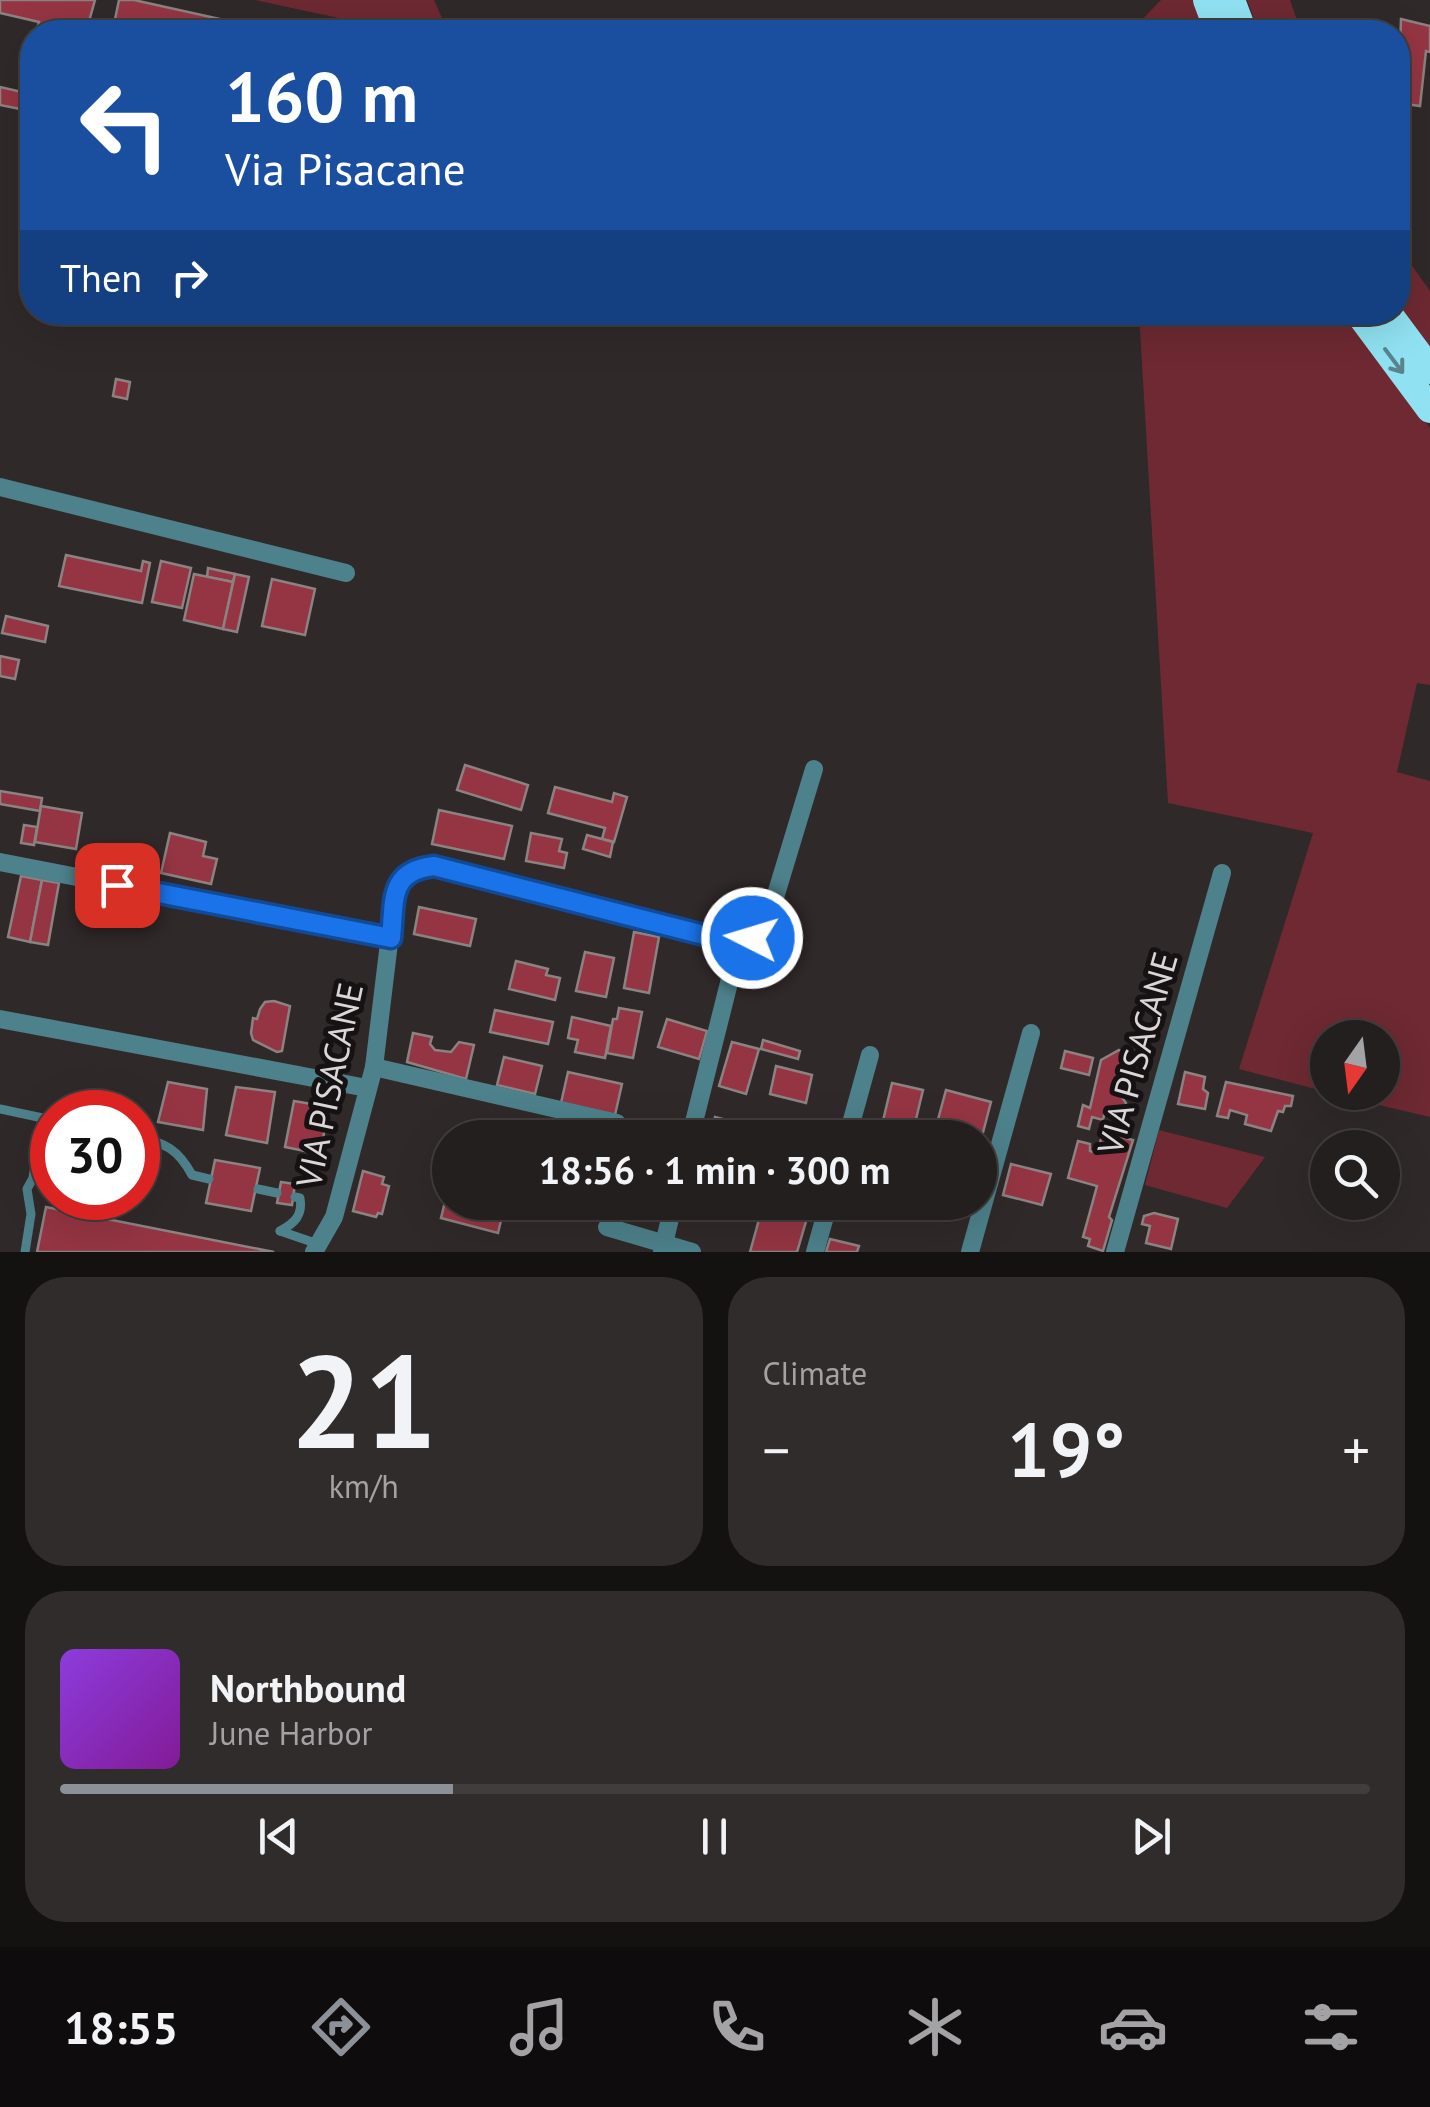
<!DOCTYPE html>
<meta charset="utf-8">
<style>
body{margin:0;font-family:"PT Sans",sans-serif;background:#302c2c;color:#f1f3f6;height:100vh;display:flex;flex-direction:column;font-size:38px;white-space:nowrap}
*{box-sizing:border-box;margin:0}
p{font-size:32px;color:#a3a2a4}
.icon{flex:none;width:55px;height:55px;fill:none;stroke:currentColor;stroke-width:2;stroke-linecap:round;stroke-linejoin:round}
.map{position:relative;height:1252px;overflow:hidden}
.drawer{display:flex;flex-direction:column;gap:25px;padding:25px;background:#141111;flex:1}
.drawer>*{flex:none}
.top-card{position:absolute;left:20px;top:20px;width:1390px;height:305px;border-radius:40px;box-shadow:0 10px 40px #0002,0 0 0 2px #413d3d;background:#1a4fa0;color:#fff;overflow:hidden}
.needle{width:65px;rotate:194deg}
.fabs{position:absolute;left:1310px;top:1020px;display:grid;gap:20px}
.fabs a{display:grid;place-items:center;width:90px;height:90px;border-radius:50%;background:#241f1f;box-shadow:0 10px 40px #0002,0 0 0 2px #413d3d;font-size:50px}
.speed{position:absolute;left:30px;top:1090px;display:flex;gap:20px;font-size:50px;font-weight:700;text-align:center}
.speed>*{display:grid;place-content:center;width:130px;height:130px;border-radius:50%;background:#241f1f;box-shadow:0 10px 40px #0002,0 0 0 2px #413d3d;line-height:1}
.speed .limit{border:15px solid #d22;background:#fff;color:#111}
.pin{position:absolute;display:grid;place-items:center;width:85px;height:85px;color:#fff;margin:-42px;border-radius:20px;box-shadow:0 5px 15px #0006}
.me{position:absolute;width:110px;margin:-55px;rotate:275deg;stroke-linejoin:round;filter:drop-shadow(0 0 8px #0008)}
.turn{display:flex;align-items:center;gap:35px;height:210px;padding:0 40px;font-size:45px}
.turn .icon{width:130px;height:130px;stroke-width:2.5}
.turn b{display:block;font-size:70px;line-height:85px}
.then{display:flex;align-items:center;height:95px;padding:0 40px;background:#0003;gap:20px;font-size:38px}
.big{font-size:75px;font-weight:700;line-height:1.1}
.drawer .widget{flex:1;display:flex;flex-direction:column;justify-content:center;gap:15px;min-width:0;padding:0 35px;border-radius:40px;background:#302c2c}
.drawer .dial{align-items:center;gap:0}
.dial b{font-size:130px;line-height:1}
.song{display:flex;align-items:center;gap:30px}
.cover{width:120px;height:120px;border-radius:15px;background:linear-gradient(135deg,hsl(270 70% 55%),hsl(290 70% 35%))}
.played{height:10px;border-radius:5px;background:linear-gradient(90deg,#8c9099 30%,#413d3d 30%)}
.keys{display:flex;justify-content:space-around;direction:ltr}
.heat{display:flex;justify-content:space-between;align-items:center;font-size:55px;direction:ltr}
.drawer .tiles{flex:1;display:grid;gap:25px;grid-template-columns:1fr 1fr}
.widget:last-child{grid-column:span 2}
.trip{position:absolute;left:432px;top:1120px;width:565px;height:100px;border-radius:50px;background:#241f1f;box-shadow:0 10px 40px #0002,0 0 0 2px #413d3d;font-weight:700;line-height:100px;text-align:center}
.tabs{display:flex;height:160px;justify-content:space-around;align-items:center;background:#0e0c0c;color:#a3a2a4}
.tabs .icon{width:70px;height:70px}
.tabs .on{color:#8c9099}
.tabs b{font-size:45px;color:#f1f3f6}
.map>svg:first-child{display:block}
</style>
<div class="map">
<svg width="1430" height="1252" viewBox="0 0 1430 1252">
<rect width="100%" height="100%" fill="#302929"/>
<!-- green -->
<g fill="#6e2932">
<polygon points="255,0 434,0 448,32 346,32 348,20"/>
<polygon points="1161,0 1197,0 1210,32 1130,32"/>
<polygon points="1247,0 1290,0 1301,32 1259,32"/>
<polygon points="1398,246 1430,291 1430,351 1398,303"/>
<polygon points="1139,313 1347,313 1430,428 1430,685 1417,683 1397,772 1430,781 1430,1117 1328,1093 1382,1092 1382,1038 1328,1038 1327,1092 1239,1069 1313,833 1168,803"/>
<polygon points="1159,1130 1265,1157 1227,1208 1145,1185"/>
</g>
<!-- building -->
<g fill="#953543" stroke="#8b8282" stroke-width="2.5">
<polygon points="0,0 95,0 86,32 36,32 39,22 0,13"/>
<polygon points="119,0 134,0 279,32 129,32 113,29"/>
<polygon points="1401,19 1430,26 1430,52 1426,51 1420,106 1398,103"/>
<polygon points="0,87 26,93 25,99 32,101 30,111 0,105"/>
<polygon points="116,379 130,382 127,399 113,396"/>
<polygon points="66,555 141,571 143,561 150,563 142,603 59,586"/>
<polygon points="161,561 191,568 182,608 152,602"/>
<polygon points="208,568 235,574 233,582 207,577"/>
<polygon points="194,574 233,582 223,629 184,620"/>
<polygon points="235,574 249,577 237,632 223,629"/>
<polygon points="272,579 315,589 305,635 262,626"/>
<polygon points="6,616 48,626 45,642 2,633"/>
<polygon points="0,656 19,660 15,679 0,676"/>
<polygon points="465,765 528,785 521,810 457,790"/>
<polygon points="555,787 612,802 614,793 627,797 614,842 602,839 605,828 548,813"/>
<polygon points="0,791 42,798 40,811 0,804"/>
<polygon points="41,806 82,813 76,849 35,842"/>
<polygon points="439,810 512,826 504,859 432,844"/>
<polygon points="24,825 37,827 34,845 21,843"/>
<polygon points="170,833 206,842 203,856 217,859 211,884 161,873"/>
<polygon points="531,833 562,839 559,851 567,853 564,868 526,861"/>
<polygon points="587,835 613,842 610,857 583,849"/>
<polygon points="21,876 42,880 30,942 8,937"/>
<polygon points="42,880 59,883 48,945 30,942"/>
<polygon points="419,907 476,919 470,946 414,934"/>
<polygon points="634,932 659,937 649,993 624,988"/>
<polygon points="585,952 614,958 606,997 576,991"/>
<polygon points="516,961 548,969 546,975 560,978 555,1000 509,989"/>
<polygon points="274,1001 290,1006 282,1051 277,1052 253,1040 251,1033 253,1018 257,1019 260,1009 265,1002"/>
<polygon points="619,1008 642,1012 633,1058 607,1053 613,1019 617,1019"/>
<polygon points="495,1010 553,1022 548,1044 490,1032"/>
<polygon points="572,1017 611,1026 605,1058 575,1052 578,1040 568,1038"/>
<polygon points="667,1019 707,1031 699,1059 658,1047"/>
<polygon points="413,1033 432,1037 430,1044 435,1050 451,1052 459,1042 474,1045 466,1079 407,1062"/>
<polygon points="763,1040 800,1051 798,1059 761,1049"/>
<polygon points="732,1042 759,1049 746,1094 719,1086"/>
<polygon points="1119,1050 1124,1053 1122,1068 1129,1077 1121,1096 1126,1103 1123,1115 1105,1111 1103,1120 1092,1117 1089,1129 1078,1126 1083,1105 1090,1108 1101,1060"/>
<polygon points="1065,1051 1093,1058 1089,1075 1061,1068"/>
<polygon points="504,1057 542,1066 535,1094 497,1085"/>
<polygon points="776,1066 812,1075 806,1103 770,1094"/>
<polygon points="568,1072 622,1084 615,1115 561,1103"/>
<polygon points="1185,1072 1205,1077 1203,1089 1208,1093 1205,1109 1178,1104"/>
<polygon points="168,1082 207,1089 203,1130 158,1122"/>
<polygon points="1226,1082 1293,1096 1291,1106 1285,1106 1283,1112 1278,1111 1271,1131 1245,1124 1247,1115 1230,1110 1228,1118 1217,1116"/>
<polygon points="892,1083 923,1090 912,1136 881,1129"/>
<polygon points="236,1087 275,1092 267,1143 226,1135"/>
<polygon points="946,1090 991,1102 980,1144 980,1138 933,1138"/>
<polygon points="294,1101 329,1107 320,1154 285,1147"/>
<polygon points="715,1117 749,1126 749,1138 709,1138"/>
<polygon points="1103,1132 1133,1140 1109,1217 1112,1220 1103,1251 1088,1246 1090,1239 1083,1237 1097,1186 1068,1178 1078,1141 1090,1144 1090,1151 1097,1153"/>
<polygon points="215,1160 260,1168 251,1211 206,1203"/>
<polygon points="1011,1164 1051,1174 1042,1205 1003,1195"/>
<polygon points="363,1171 384,1177 382,1184 389,1186 382,1214 378,1213 376,1217 353,1211"/>
<polygon points="281,1182 295,1184 292,1205 277,1203"/>
<polygon points="448,1189 450,1202 505,1204 498,1233 441,1218"/>
<polygon points="618,1202 650,1202 646,1218 616,1210"/>
<polygon points="763,1205 807,1218 797,1252 750,1252"/>
<polygon points="46,1207 274,1252 37,1252"/>
<polygon points="1154,1213 1178,1219 1171,1249 1146,1243 1150,1226 1142,1224 1144,1216"/>
<polygon points="830,1239 859,1246 857,1252 826,1252"/>
</g>
<g fill="none" stroke-linecap="round" stroke-linejoin="round">
<!-- service -->
<g stroke="#4d818b" stroke-width="9">
<polyline points="0,1109 52,1120"/>
<path d="M138,1137C165,1143 178,1149 192,1175L209,1179"/>
<polyline points="258,1189 277,1193"/>
<path d="M280,1231C295,1223 303,1215 300,1198L295,1197"/>
<polyline points="280,1231 318,1244"/>
<polyline points="25,1252 31,1214 27,1189 33,1178 42,1118"/>
</g>
<!-- minor -->
<g stroke="#4d818b" stroke-width="18">
<polyline points="0,487 346,573"/>
<polyline points="0,862 391,938"/>
<polyline points="739,943 762,932 767,924 814,769"/>
<polyline points="0,1019 367,1088"/>
<polyline points="374,1067 617,1123"/>
<polyline points="847,1138 870,1055"/>
<polyline points="607,1227 692,1252"/>
<polyline points="314,1252 334,1217 374,1067 396,885 413,868 433,866 739,943 690,1138"/>
<polyline points="662,1252 674,1202"/>
<polyline points="815,1252 829,1202"/>
<polyline points="970,1252 1031,1033"/>
<polyline points="1115,1252 1222,873"/>
</g>
<!-- trunk -->
<g stroke="#90e2f2" stroke-width="28">
<polyline points="1207,0 1219,32"/>
<polyline points="1231,0 1243,32"/>
<polyline points="1358,312 1430,409"/>
<polyline points="1387,312 1430,370"/>
</g>
</g>
<!-- one-way arrows -->
<defs><path id="oneway-shaft" d="M-6 0H5M1.5-3L5.5 0L1.5 3" fill="none" stroke-width="1.6" stroke-linecap="round" stroke-linejoin="round" transform="scale(2.5)"/></defs>
<use stroke="#59848e" href="#oneway-shaft" transform="translate(1394 361) rotate(53)"/>
<g fill="none" stroke-linecap="round" stroke-linejoin="round">
<defs>
<path id="route" d="M117,885L391,938C395,901 388,871 434,866L739,944L752,938"/>
</defs>
<!-- route casing -->
<use href="#route" stroke="#114b97" stroke-width="25"/>
<!-- route -->
<use href="#route" stroke="#1a73e8" stroke-width="18"/>
</g>
<g text-anchor="middle" dominant-baseline="central" stroke-width="10" stroke-linejoin="round" paint-order="stroke">
<!-- street labels -->
<g font-size="35" fill="#dad5d6" stroke="#161213">
<text transform="translate(1137 1053) rotate(-74)">VIA PISACANE</text>
<text transform="translate(329 1085) rotate(-78)">VIA PISACANE</text>
</g>
</g>
</svg>
<div class="fabs">
<a><svg class="needle" viewBox="-14 -14 28 28"><path d="M0-13l5 13h-10z" fill="#e53935"/><path d="M0 13l5-13h-10z" fill="#a3a2a4"/></svg></a>
<a><svg class="icon" aria-label="search" viewBox="0 0 24 24"><circle cx="10" cy="10" r="6"/><path d="M15 15l6 6"/></svg></a>
</div>
<div class="speed"><div class="limit">30</div></div>
<div class="pin" style="left:117px;top:885px;background:#d93025"><svg class="icon" aria-label="arrive" viewBox="0 0 24 24"><path d="M6 21V4h12l-3 4 3 4H6"/></svg></div>
<svg class="me" style="left:752px;top:938px" viewBox="-20 -20 40 40"><circle r="17" fill="#1a73e8" stroke="#fff" stroke-width="3"/><path d="M0-11L8 9 0 5-8 9z" fill="#fff"/></svg>
<div class="trip">18:56 · 1 min · 300 m</div>
<div class="top-card">
<div class="turn"><svg class="icon" aria-label="left" viewBox="0 0 24 24"><path d="M17 20v-9H6M10 6l-5 5 5 5"/></svg><div><b>160 m</b>Via Pisacane</div></div>
<div class="then">Then<svg class="icon" aria-label="right" viewBox="0 0 24 24"><path d="M7 20v-9h11M14 6l5 5-5 5"/></svg></div>
</div>
</div>
<section class="drawer">
<div class="tiles">
<div class="widget dial"><b>21</b><p>km/h</p></div>
<div class="widget"><p>Climate</p>
<div class="heat"><a>−</a><b class="big">19°</b><a>+</a></div>
</div>
<div class="widget">
<div class="song"><i class="cover"></i><div><b>Northbound</b><p>June Harbor</p></div></div>
<div class="played"></div>
<div class="keys"><svg class="icon" aria-label="previous" viewBox="0 0 24 24"><path d="M18 5L8 12l10 7zM5 5v14"/></svg><svg class="icon" aria-label="pause" viewBox="0 0 24 24"><path d="M8 5v14M16 5v14"/></svg><svg class="icon" aria-label="next" viewBox="0 0 24 24"><path d="M6 5l10 7-10 7zM19 5v14"/></svg></div>
</div>
</div>
</section>
<nav class="tabs">
<b>18:55</b>
<svg class="icon on" aria-label="directions" viewBox="0 0 24 24"><path d="M12 3l9 9-9 9-9-9zM9 14v-3h6M13 9l2 2-2 2"/></svg>
<svg class="icon" aria-label="music" viewBox="0 0 24 24"><path d="M9 18V5l10-2v13"/><circle cx="6" cy="18" r="3"/><circle cx="16" cy="16" r="3"/></svg>
<svg class="icon" aria-label="phone" viewBox="0 0 24 24"><path d="M5 4h4l2 5-3 2q2 4 5 5l2-3 5 2v4C11 20 4 13 5 4z"/></svg>
<svg class="icon" aria-label="climate" viewBox="0 0 24 24"><path d="M12 3v18M4 7l16 10M4 17L20 7"/></svg>
<svg class="icon" aria-label="car" viewBox="0 0 24 24"><path d="M5 17H2v-5l4-1 3-4h7l3 4 3 1v5h-3M9 17h6M6 11h13"/><circle cx="7" cy="17" r="2"/><circle cx="17" cy="17" r="2"/></svg>
<svg class="icon" aria-label="filters" viewBox="0 0 24 24"><path d="M4 7h16M4 17h16"/><circle cx="9" cy="7" r="2"/><circle cx="15" cy="17" r="2"/></svg>
</nav>
